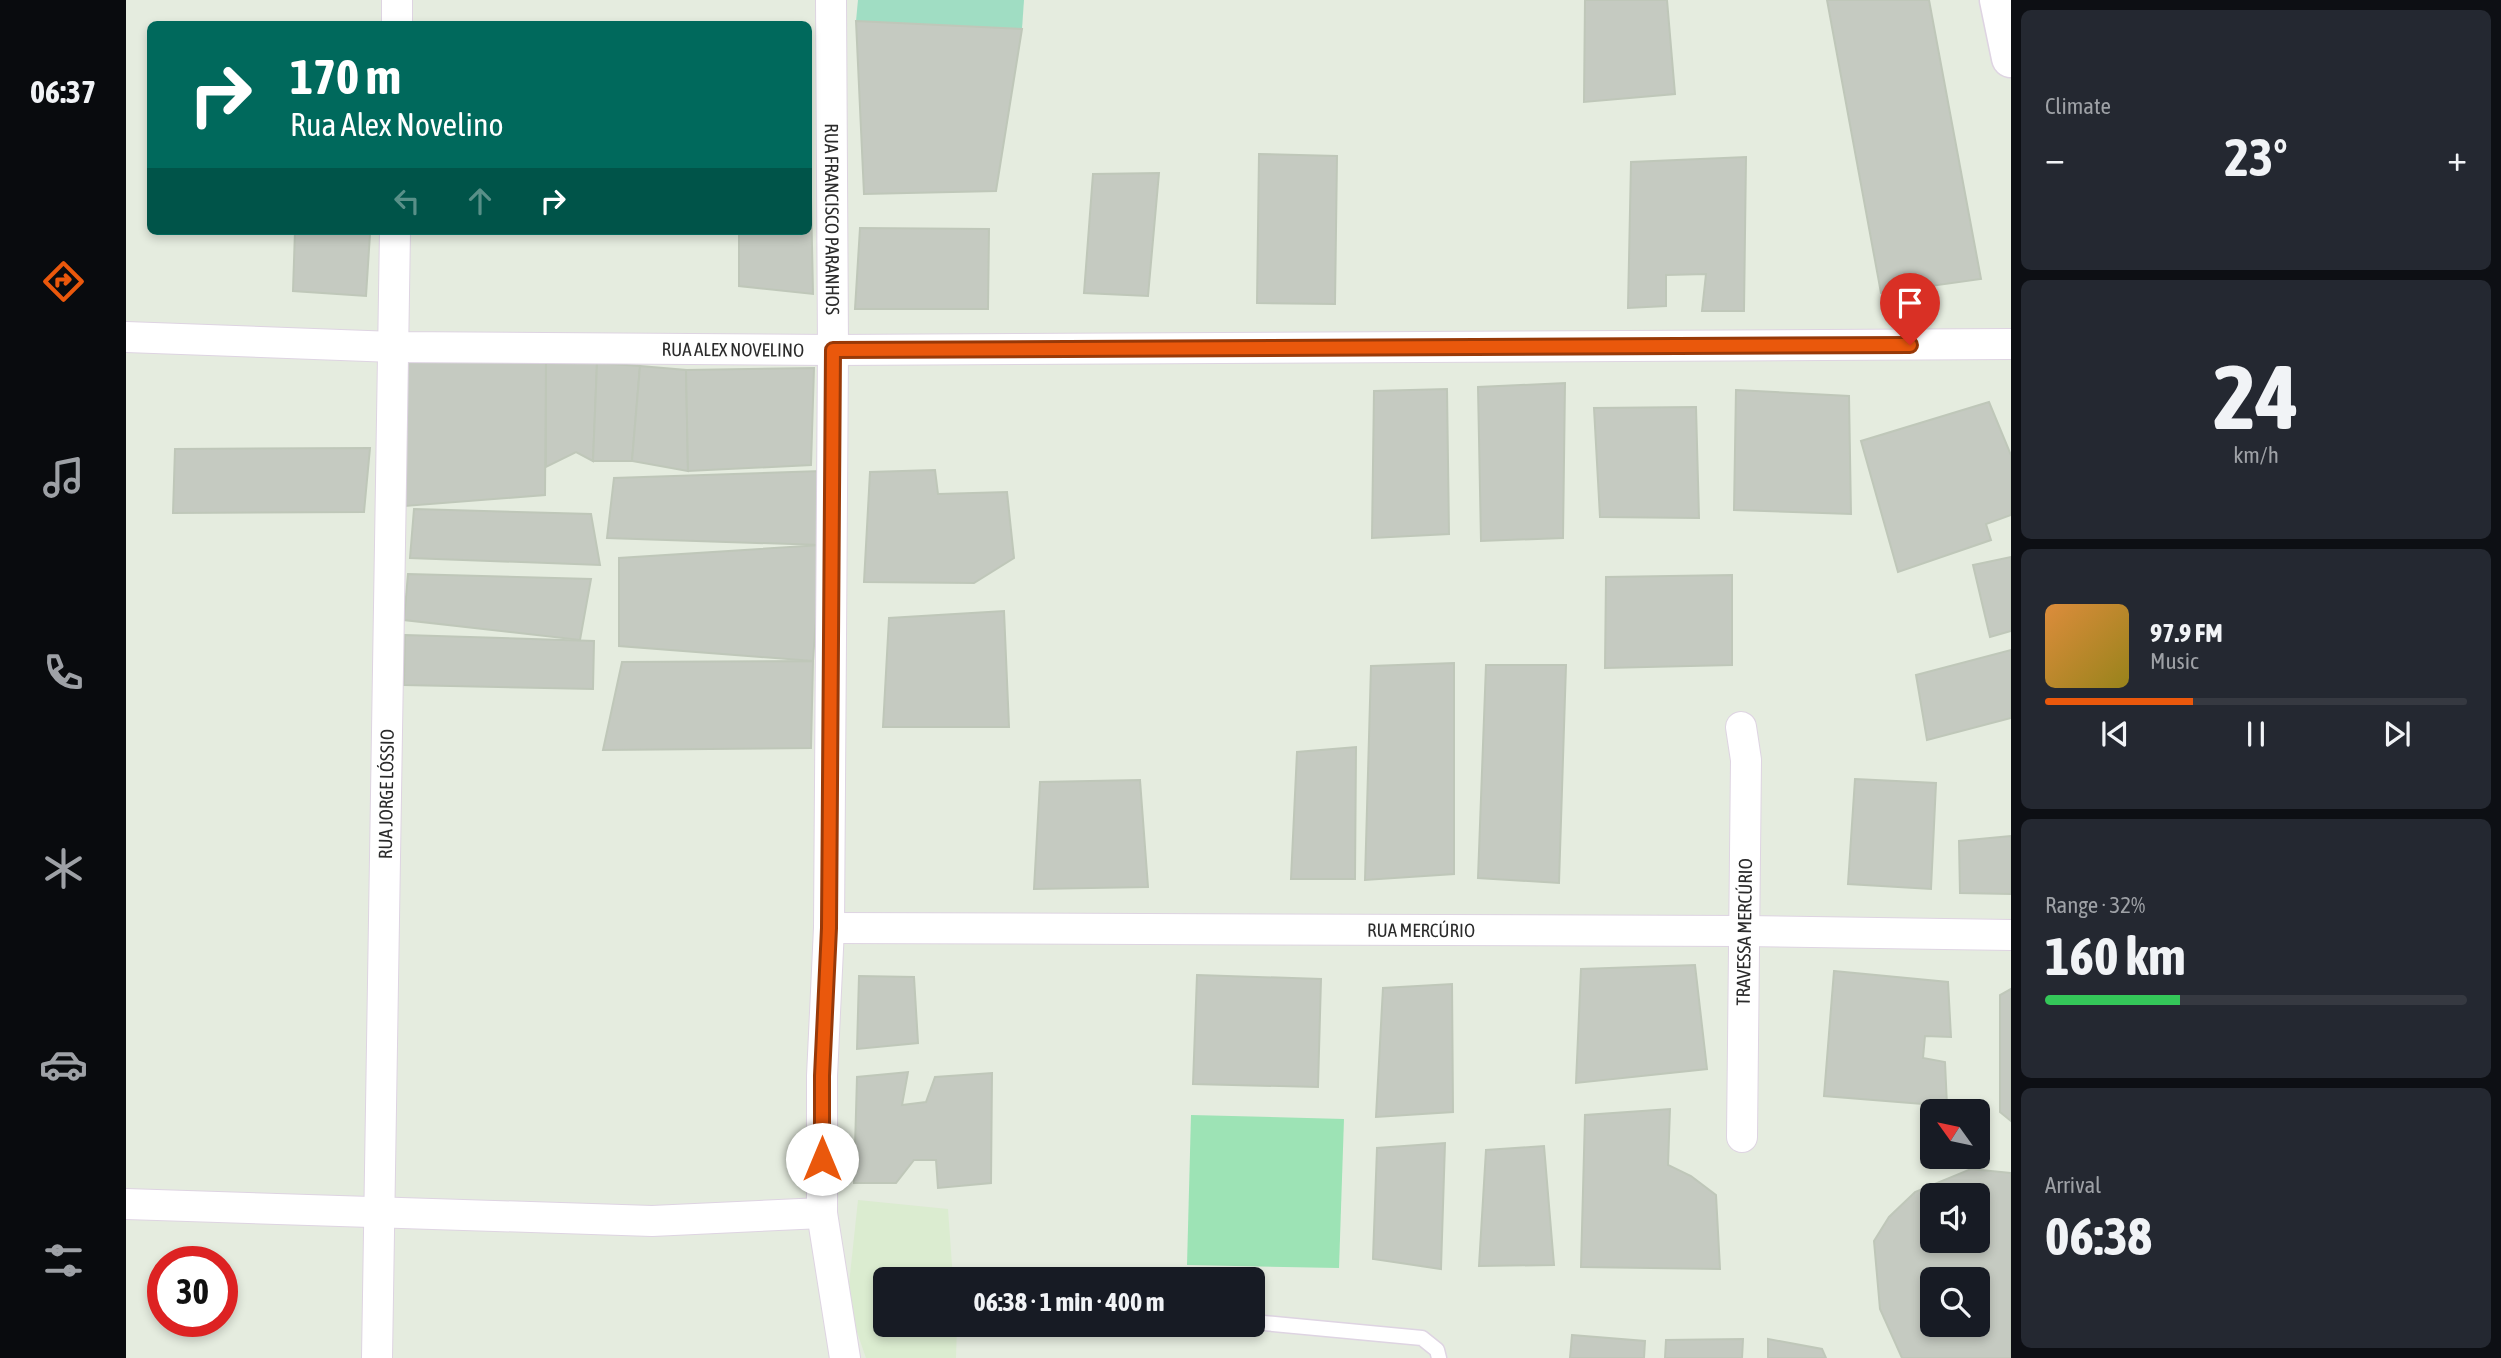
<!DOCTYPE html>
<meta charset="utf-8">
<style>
body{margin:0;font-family:"Asap Condensed",sans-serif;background:#242831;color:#f1f3f6;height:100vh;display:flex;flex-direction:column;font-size:26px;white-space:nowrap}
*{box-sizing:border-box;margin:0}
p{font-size:23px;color:#9ea1a6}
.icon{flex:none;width:38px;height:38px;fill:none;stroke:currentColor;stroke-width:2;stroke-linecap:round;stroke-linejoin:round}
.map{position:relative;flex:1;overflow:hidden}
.drawer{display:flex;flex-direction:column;gap:10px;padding:10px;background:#0d0f14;width:490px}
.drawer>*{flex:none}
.banner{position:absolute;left:21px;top:21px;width:665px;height:214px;border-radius:10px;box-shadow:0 4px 10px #0003;background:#00695c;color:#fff;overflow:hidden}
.needle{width:46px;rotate:303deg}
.controls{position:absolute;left:1794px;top:1099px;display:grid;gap:14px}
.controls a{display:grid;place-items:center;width:70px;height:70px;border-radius:10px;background:#171b24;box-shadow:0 4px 10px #0003;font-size:35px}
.speed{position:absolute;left:21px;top:1246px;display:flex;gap:14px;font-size:35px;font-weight:700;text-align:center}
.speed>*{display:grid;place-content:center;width:91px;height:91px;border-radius:50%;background:#171b24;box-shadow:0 4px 10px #0003;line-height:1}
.speed .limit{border:10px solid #d22;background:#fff;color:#111}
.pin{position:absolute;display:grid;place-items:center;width:60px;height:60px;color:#fff;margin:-72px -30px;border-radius:50% 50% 50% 0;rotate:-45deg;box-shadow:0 0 7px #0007}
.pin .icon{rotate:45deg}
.me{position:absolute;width:77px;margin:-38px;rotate:0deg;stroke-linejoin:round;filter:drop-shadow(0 0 5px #0008)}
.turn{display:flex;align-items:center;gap:24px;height:147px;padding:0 28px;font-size:32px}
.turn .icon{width:91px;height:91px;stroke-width:2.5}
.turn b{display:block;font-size:49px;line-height:60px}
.lanes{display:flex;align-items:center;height:66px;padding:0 28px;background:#0003;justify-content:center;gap:35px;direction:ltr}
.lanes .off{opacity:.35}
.big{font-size:52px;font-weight:700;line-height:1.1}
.drawer .widget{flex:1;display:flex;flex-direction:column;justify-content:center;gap:10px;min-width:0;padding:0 24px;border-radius:10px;background:#242831}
.drawer .dial{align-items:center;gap:0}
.dial b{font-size:91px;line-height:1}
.song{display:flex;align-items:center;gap:21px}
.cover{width:84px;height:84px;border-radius:10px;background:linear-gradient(135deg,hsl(30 70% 55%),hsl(50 70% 35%))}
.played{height:7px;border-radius:4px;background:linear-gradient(90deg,#ea580c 35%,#363941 35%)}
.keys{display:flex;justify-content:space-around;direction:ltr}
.heat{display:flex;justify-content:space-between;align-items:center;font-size:38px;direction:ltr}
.charge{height:10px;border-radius:5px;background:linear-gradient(90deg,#34c759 32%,#363941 0)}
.trip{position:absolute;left:747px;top:1267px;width:392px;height:70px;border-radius:10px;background:#171b24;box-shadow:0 4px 10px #0003;font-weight:700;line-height:70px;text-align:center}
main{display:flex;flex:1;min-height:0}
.tab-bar{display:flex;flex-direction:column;width:126px;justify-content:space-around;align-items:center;background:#090b0e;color:#9ea1a6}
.tab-bar .icon{width:49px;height:49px}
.tab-bar .current{color:#ea580c}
.tab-bar b{font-size:32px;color:#f1f3f6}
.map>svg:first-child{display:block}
</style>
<main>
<nav class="tab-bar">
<b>06:37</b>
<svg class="icon current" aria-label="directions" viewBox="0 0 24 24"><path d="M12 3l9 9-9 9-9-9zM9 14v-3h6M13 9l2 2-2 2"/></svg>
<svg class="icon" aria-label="music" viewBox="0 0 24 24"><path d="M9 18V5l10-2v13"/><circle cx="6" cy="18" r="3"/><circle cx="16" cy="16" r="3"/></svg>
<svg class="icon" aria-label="phone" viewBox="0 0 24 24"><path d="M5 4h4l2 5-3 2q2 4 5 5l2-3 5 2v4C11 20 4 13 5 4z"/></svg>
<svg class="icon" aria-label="climate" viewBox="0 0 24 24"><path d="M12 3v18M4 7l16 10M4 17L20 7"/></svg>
<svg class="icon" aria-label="car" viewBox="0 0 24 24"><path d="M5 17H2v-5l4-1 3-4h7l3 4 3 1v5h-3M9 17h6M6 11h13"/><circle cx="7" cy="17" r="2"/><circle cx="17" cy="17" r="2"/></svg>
<svg class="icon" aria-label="filters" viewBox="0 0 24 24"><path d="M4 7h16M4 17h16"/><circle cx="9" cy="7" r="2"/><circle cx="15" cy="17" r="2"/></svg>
</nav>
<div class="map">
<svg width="1885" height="1358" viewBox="0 0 1885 1358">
<rect width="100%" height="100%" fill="#e5ecdf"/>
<!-- education -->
<polygon fill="#dbecd0" points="732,1200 822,1209 827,1279 760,1279 760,1325 831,1325 830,1358 740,1358 721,1303"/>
<!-- green -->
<polygon fill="#a0ddc3" points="732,0 898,0 896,29 730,21"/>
<!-- pitch -->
<polygon fill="#9de3b5" points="1065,1115 1218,1119 1213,1268 1061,1265"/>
<!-- building -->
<g fill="#c5cac1" stroke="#bfc7b9" stroke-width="2" fill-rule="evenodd">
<polygon points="1459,0 1541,0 1549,94 1458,102"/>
<polygon points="1701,0 1803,0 1855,279 1755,293"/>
<polygon points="730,21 896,29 870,191 738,194"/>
<polygon points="1133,154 1211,156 1209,304 1131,303"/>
<polygon points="1620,157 1618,311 1576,311 1580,274 1540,275 1540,306 1502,308 1505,162"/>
<polygon points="1033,173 1022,296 958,293 967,174"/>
<polygon points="682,197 685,197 687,294 613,286 613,231 682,231"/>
<polygon points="734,228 863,229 862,309 729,309"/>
<polygon points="169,231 227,231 244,234 240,296 167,291"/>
<polygon points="278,355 420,359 419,495 279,506"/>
<polygon points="420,359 471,363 467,461 450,452 420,467"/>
<polygon points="471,363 514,366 506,461 467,461"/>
<polygon points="514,366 560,370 562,471 506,461"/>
<polygon points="688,368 685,465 562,471 560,370"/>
<polygon points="1439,383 1437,538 1355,541 1352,387"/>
<polygon points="1321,389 1323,534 1246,538 1248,391"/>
<polygon points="1610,390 1723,396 1725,514 1608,510"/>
<polygon points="1863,402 1885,455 1885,515 1860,524 1865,540 1772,572 1735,441"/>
<polygon points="1570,407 1573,518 1474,517 1468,408"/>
<polygon points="244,448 238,512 47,513 49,449"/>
<polygon points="809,470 812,494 881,492 888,558 848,583 738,582 744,472"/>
<polygon points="695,471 695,545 481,538 488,478"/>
<polygon points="288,509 465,514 474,565 284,558"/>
<polygon points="695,545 687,661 493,646 493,558"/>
<polygon points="1885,557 1885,631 1864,637 1847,565"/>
<polygon points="282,574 465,579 454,640 278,620"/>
<polygon points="1606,575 1606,665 1479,668 1480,577"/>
<polygon points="878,611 883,727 757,727 763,618"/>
<polygon points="279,635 468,641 467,689 278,685"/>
<polygon points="1885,650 1885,718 1801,740 1790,675"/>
<polygon points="687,661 685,748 477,750 496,662"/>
<polygon points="1328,663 1328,874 1239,880 1245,666"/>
<polygon points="1360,665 1440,665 1433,883 1352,878"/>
<polygon points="1230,747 1229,879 1165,879 1171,752"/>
<polygon points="1729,779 1810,783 1805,889 1722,884"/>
<polygon points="1014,780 1022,887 908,889 914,782"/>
<polygon points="1885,836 1885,894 1834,893 1833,841"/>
<polygon points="1569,965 1581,1069 1450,1083 1455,969"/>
<polygon points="1708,971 1822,982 1825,1037 1799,1036 1797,1058 1819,1062 1821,1106 1698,1096"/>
<polygon points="1071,975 1195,979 1192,1087 1067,1084"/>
<polygon points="733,976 788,977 792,1043 731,1049"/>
<polygon points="1326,984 1327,1112 1250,1117 1257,988"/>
<polygon points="1885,989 1885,1121 1874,1112 1874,995"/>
<polygon points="782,1072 776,1105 800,1102 809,1077 866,1073 865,1183 812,1188 810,1160 788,1160 770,1183 728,1183 731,1077"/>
<polygon points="1544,1109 1542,1165 1565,1176 1590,1195 1594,1269 1455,1267 1459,1115"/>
<polygon points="1319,1143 1315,1269 1247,1259 1251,1148"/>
<polygon points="1418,1146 1428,1265 1353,1266 1360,1150"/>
<path d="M1845,1169L1885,1173V1358H1776L1754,1309L1748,1241L1763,1217L1789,1192ZM1806,1195H1852V1241H1806ZM1806,1279H1852V1325H1806Z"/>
<polygon points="1446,1335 1519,1341 1518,1358 1444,1358"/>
<polygon points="1617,1339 1616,1358 1539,1358 1540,1340"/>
<polygon points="1642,1339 1696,1349 1700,1358 1642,1358"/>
</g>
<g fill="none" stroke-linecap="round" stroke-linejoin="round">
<defs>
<polyline id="lane" points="1127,1322 1296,1338 1311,1350 1313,1358"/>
<g id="street">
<path id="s1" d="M705,0L707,350L703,928L696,1076V1213L719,1358"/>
<polyline points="271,24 271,0"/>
<path id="s2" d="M0,337L268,347L707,350L1885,344"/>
<polyline points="1615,727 1620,760 1616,1137"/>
<path id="s3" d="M703,928L1618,931L1885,935"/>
<polyline points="0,1204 526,1221 696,1213"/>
<path id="s4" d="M251,1358L269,231"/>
</g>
<polyline id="secondary" points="1873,0 1885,58"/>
</defs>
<!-- lane casing -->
<use href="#lane" stroke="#ded4e2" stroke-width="17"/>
<!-- street casing -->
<use href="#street" stroke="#ded4e2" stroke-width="32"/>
<!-- secondary casing -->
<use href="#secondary" stroke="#ded4e2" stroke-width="41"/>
<!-- lane -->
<use href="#lane" stroke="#fff" stroke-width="14"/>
<!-- street -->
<use href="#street" stroke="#fff" stroke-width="30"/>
<!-- secondary -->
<use href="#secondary" stroke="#fff" stroke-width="38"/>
</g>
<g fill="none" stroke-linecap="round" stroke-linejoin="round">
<defs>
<polyline id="route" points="696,1159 696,1076 703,928 707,350 1784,345"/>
</defs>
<!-- route casing -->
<use href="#route" stroke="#983908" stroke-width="18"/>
<!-- route -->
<use href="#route" stroke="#ea580c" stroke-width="12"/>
</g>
<g text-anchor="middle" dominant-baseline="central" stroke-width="6" stroke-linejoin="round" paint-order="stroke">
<!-- street labels -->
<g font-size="19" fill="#2b2b2b" stroke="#fff">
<text stroke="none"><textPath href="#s1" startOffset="219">RUA FRANCISCO PARANHOS</textPath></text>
<text stroke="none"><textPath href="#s2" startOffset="607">RUA ALEX NOVELINO</textPath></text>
<text stroke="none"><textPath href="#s4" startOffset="564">RUA JORGE LÓSSIO</textPath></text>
<text stroke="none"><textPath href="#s3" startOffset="592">RUA MERCÚRIO</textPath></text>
<text transform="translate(1618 932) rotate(-89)">TRAVESSA MERCÚRIO</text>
</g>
</g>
</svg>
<div class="controls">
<a><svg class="needle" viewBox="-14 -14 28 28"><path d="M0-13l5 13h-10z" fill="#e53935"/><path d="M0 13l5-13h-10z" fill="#9ea1a6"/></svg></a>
<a><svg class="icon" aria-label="sound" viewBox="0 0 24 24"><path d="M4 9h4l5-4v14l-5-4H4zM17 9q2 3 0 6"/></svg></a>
<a><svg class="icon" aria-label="search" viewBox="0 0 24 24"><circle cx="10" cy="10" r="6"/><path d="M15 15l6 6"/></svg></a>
</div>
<div class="speed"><div class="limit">30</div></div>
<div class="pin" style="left:1784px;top:345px;background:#d93025"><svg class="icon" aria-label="arrive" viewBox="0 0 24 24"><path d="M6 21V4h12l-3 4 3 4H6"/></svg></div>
<svg class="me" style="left:696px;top:1159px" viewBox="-20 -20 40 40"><circle r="19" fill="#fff"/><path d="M0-13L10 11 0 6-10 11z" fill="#ea580c"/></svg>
<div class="trip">06:38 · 1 min · 400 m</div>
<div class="banner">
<div class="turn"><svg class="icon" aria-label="right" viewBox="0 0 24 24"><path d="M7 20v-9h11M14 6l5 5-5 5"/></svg><div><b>170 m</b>Rua Alex Novelino</div></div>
<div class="lanes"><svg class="icon off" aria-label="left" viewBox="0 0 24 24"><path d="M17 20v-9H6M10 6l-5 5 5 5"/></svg><svg class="icon off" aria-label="ahead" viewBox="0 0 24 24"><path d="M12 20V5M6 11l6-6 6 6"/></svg><svg class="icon" aria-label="right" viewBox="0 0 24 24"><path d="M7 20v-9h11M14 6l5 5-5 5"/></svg></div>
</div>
</div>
<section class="drawer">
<div class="widget"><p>Climate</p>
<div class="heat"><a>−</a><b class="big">23°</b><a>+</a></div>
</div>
<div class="widget dial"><b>24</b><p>km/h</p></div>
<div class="widget">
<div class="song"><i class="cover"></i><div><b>97.9 FM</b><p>Music</p></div></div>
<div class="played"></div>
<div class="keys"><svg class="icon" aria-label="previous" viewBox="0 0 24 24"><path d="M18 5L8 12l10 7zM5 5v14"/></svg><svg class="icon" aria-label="pause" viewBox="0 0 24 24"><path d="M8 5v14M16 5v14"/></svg><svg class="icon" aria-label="next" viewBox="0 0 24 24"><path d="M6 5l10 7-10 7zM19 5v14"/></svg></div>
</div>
<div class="widget"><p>Range · 32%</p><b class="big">160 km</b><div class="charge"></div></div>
<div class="widget"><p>Arrival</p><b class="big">06:38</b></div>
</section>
</main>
